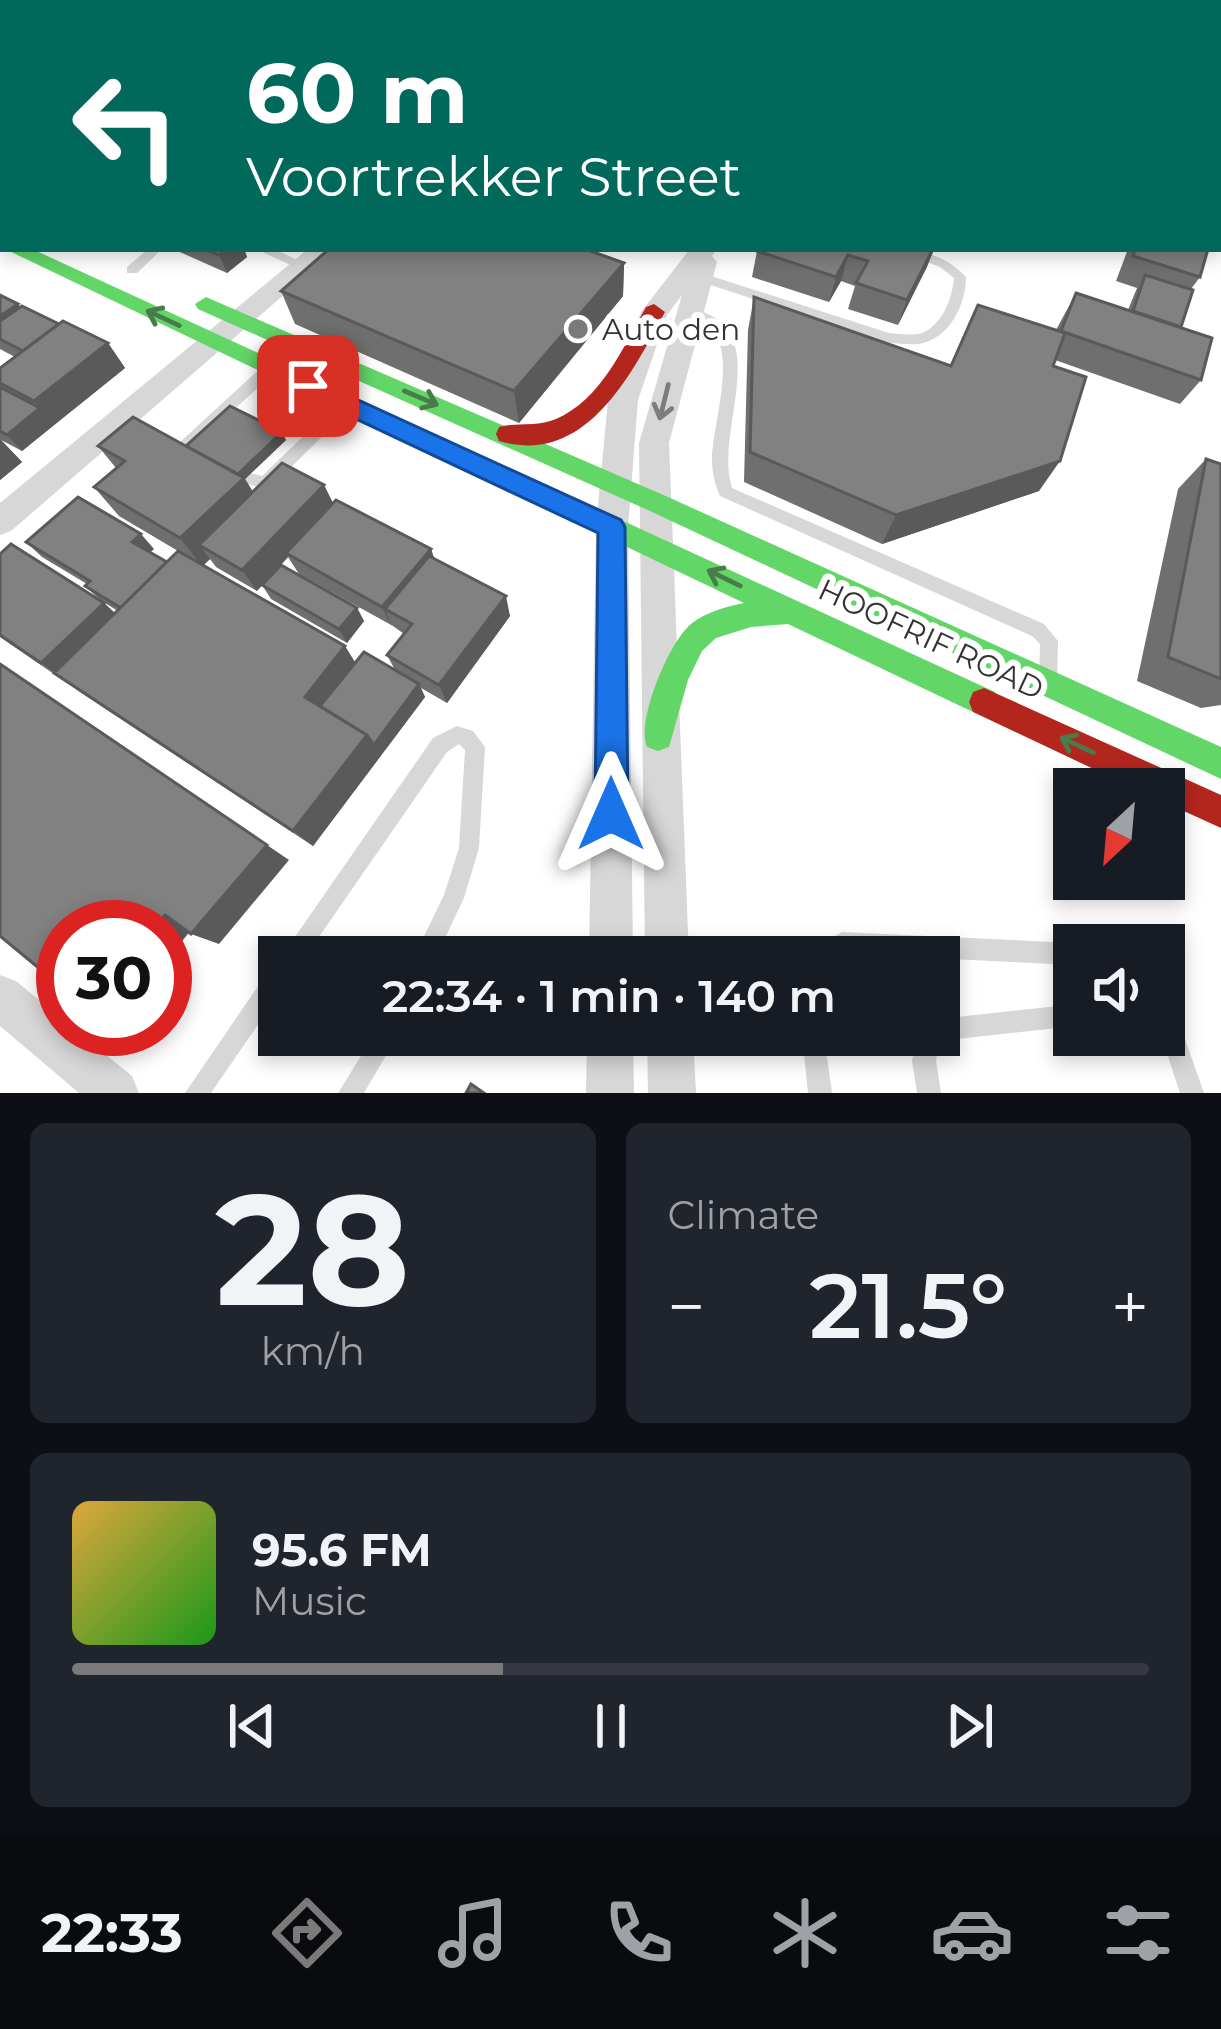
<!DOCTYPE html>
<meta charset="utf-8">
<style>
body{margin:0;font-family:Montserrat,sans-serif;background:#20242c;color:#f1f3f6;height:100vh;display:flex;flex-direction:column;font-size:45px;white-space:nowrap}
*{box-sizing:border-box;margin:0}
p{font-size:39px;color:#9ea1a6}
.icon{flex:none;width:66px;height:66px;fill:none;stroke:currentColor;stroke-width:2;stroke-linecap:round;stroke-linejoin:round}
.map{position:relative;height:1093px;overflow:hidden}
.panel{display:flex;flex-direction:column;gap:30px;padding:30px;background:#0d0f14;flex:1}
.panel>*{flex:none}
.banner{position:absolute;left:0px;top:0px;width:1221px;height:252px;box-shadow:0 6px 18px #0003;background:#00695c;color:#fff;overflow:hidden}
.needle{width:78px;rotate:206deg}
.fabs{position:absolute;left:1053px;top:768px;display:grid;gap:24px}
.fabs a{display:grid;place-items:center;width:132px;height:132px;border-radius:0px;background:#171b24;box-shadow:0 6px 18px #0003;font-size:60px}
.speed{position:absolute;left:36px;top:900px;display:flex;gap:24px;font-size:60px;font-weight:700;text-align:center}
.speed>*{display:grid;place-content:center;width:156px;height:156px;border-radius:50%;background:#171b24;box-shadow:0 6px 18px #0003;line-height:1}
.speed .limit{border:18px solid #d22;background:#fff;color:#111}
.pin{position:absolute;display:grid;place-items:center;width:102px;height:102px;color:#fff;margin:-51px;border-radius:24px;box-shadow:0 6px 18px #0006}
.me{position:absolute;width:132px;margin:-66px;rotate:0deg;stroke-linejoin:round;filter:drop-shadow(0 0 9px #0008)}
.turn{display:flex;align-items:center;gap:42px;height:252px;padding:0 48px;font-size:54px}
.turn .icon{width:156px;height:156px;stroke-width:2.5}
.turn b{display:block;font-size:84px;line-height:102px}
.big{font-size:90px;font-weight:600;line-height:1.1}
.panel .card{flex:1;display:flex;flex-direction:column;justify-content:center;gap:18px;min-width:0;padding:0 42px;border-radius:18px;background:#20242c}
.panel .dial{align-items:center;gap:0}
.dial b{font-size:156px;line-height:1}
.song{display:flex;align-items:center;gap:36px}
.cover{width:144px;height:144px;border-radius:18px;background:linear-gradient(135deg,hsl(40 70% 55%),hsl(120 70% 35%))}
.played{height:12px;border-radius:6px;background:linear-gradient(90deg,#7a7a7a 40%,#363941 40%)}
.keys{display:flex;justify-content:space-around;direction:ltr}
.heat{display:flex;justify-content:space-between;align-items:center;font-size:66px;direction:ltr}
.panel .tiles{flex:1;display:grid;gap:30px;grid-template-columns:1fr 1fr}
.card:last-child{grid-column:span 2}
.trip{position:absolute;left:258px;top:936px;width:702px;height:120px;border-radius:0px;background:#171b24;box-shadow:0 6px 18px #0003;font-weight:600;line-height:120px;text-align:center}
.menu{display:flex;height:192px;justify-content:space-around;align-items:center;background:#090b0e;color:#9ea1a6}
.menu .icon{width:84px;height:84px}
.menu .selected{color:#7a7a7a}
.menu b{font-size:54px;color:#f1f3f6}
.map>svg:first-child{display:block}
</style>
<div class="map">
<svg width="1221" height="1093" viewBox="0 0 1221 1093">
<rect width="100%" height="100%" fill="#fff"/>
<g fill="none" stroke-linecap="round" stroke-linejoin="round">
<!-- lane -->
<g fill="#d7d7d7" fill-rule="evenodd">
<polygon points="204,0 219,0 224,3 209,3"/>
<rect x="1218" y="83" width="3" height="6"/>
<polygon points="148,249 162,249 137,273 127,273 127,267"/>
<polygon points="256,249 274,249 310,266 304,270 299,269"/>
<path d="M893,249C921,249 947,256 966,277C966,305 949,339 919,344C909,345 898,343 889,343L695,280L694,277L700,273L705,274L889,333C900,334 912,336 922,333C943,324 952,299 954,278L940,267Z"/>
<path d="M689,306C700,311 715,315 724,325C758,363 716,440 732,488L1044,624L1058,641L1057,681L1054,687L1048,689L1042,687L1039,681L1040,644L1032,636L720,496C715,484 712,473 712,459C712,426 738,353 710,328C703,321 692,318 684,314V308Z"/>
<polygon points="270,363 275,364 277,368 275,372 189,451 179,451 176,447 179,443 265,364"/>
<polygon points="346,399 351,400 353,404 351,408 271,487 265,489 240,482 238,478 240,474 246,472 262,476 341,400"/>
<polygon points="457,726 473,731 485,747 479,848 464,898 436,957 414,957 444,895 459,848 465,750 459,744 447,752 305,957 281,957 433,738"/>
<polygon points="842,932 1074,943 1079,945 1074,945 1074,965 845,954 840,957 809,957 812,949"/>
<polygon points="279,964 279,994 211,1093 185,1093 271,967"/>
<polygon points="1164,999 1172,1002 1204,1093 1180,1093 1161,1035 1164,1035"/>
<polygon points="1058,1006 1066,1009 1069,1017 1066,1025 1058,1028 939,1041 936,1061 941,1093 917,1093 912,1061 917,1035 939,1035 939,1019"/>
<polygon points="374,1035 398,1035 364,1093 338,1093"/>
<polygon points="802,1035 824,1035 832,1093 808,1093"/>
</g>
<!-- street -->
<g fill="#d7d7d7" fill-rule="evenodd">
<polygon points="885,0 911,0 913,3 887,3"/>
<polygon points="308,249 337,249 11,531 0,535 0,503"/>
<polygon points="690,249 717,249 712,256 717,262 669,443 689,957 645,957 639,443 682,295 667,315 638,400 628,527 633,957 589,957 596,527 608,400 641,312"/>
<polygon points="0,975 16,981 63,1020 63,1029 74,1029 132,1076 139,1093 79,1093 0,1026"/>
<polygon points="587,1035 633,1035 634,1093 586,1093"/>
<polygon points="647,1035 693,1035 696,1093 648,1093"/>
</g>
<!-- fast -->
<g fill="#63d668" fill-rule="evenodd">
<polygon points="0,206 3,207 3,220 0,219"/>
<path d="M5,249H32L995,692L999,702L995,712L984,716L973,712L788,624L751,627L716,638L702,651L688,680L669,747L658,751L647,747C636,721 669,642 691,624C706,612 725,607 744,603Z"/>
<polygon points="206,297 668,497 1221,747 1221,779 650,511 198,309 195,304"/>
</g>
<!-- jam -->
<g fill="#b3261e" fill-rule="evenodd">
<path d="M654,304L665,312C632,373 586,467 499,441L496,434L499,427C518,422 538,427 556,419C602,399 623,347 646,307Z"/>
<polygon points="984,688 1221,795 1221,828 1164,802 1164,789 1136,789 973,712 969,702 973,692"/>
</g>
</g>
<!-- wall -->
<g fill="#6f6f6f" fill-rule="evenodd">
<polygon points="412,0 554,0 551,3 413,3"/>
<polygon points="675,0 754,0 766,3 674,3"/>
<polygon points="761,0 835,0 847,3 772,3"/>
<polygon points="946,0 1171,0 1169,3 945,3"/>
<polygon points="173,249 244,249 247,257 227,273"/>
<polygon points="934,249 898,325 848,309 855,286 841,281 829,302 752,277 757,251"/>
<polygon points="1128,249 1208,249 1200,277 1191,289 1181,327 1201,380 1180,404 1055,360 1039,491 882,544 744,482 748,330 754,297 950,365 1056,330 1076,293 1128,310 1137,288 1116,281"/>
<polygon points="624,263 623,296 519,423 295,324 281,291"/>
<polygon points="0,295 20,307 108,343 125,368 22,451 1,440 22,462 0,480 0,368 15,357 0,349"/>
<path d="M286,440L245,479L253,492L324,485L333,503L431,549L434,558L510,616L447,703L421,688L425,697L313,846L86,696L0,637V554L104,603L115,613L118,611L100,600L85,586L87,584L42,557L26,542L154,549L150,552L167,562L178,551L119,516L94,487L116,468L98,446H186ZM288,557L299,574L393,626L404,634L387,655L395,670L355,663L203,566L210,559L216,567L257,591L262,585L271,599L347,643L364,621L357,608L281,565Z"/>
<polygon points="1206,459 1221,464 1221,705 1201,708 1137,681 1178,489"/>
</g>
<!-- shaded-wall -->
<g fill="#5a5a5a">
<polygon points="511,0 554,0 551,3 508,3"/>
<polygon points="227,249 244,249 247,257 227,273 219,255"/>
<polygon points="934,249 927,267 898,325 907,300"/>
<polygon points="848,255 841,281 829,302 836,277"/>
<polygon points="624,263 623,296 519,423 514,391"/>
<polygon points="18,304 31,321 0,336 0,316"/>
<polygon points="108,343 125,368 54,425 34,401"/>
<polygon points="40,408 54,425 22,451 7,435"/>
<polygon points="282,432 286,440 245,479 262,507 199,545 210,559 202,566 180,538 228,483"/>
<polygon points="0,439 22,462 0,480"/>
<polygon points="1060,461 1039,491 882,544 896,515"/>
<polygon points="324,485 335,508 286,553 288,557 257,591 242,570"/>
<polygon points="141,534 154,549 145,557 132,542"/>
<polygon points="431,549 438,570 385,609 392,627 382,607"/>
<polygon points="506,596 510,616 447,703 439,685"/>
<polygon points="104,603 125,623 66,681 41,663"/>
<polygon points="357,608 364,621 347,643 339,629"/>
<polygon points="345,646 360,670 326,715 305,697"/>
<polygon points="419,684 425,697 313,846 293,831 367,735"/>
<polygon points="267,845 289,860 219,944 191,934"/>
<polygon points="165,915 194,926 165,963 165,927 155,927"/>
</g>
<!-- building -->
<g fill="#818181" stroke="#5a5a5a" stroke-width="3">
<polygon points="691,0 754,0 766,3 702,3"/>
<polygon points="796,0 835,0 847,3 808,3"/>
<polygon points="1077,0 1164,0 1162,3 1090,3"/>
<polygon points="1218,121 1221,123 1221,141 1218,142"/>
<polygon points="1218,178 1221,179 1221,190 1218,201"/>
<polygon points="204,249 227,249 219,255"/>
<polygon points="329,249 585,249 624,263 514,391 281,291"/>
<polygon points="758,249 933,249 907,300 856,283 868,261 848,255 836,277 757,251"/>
<polygon points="1135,249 1208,249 1200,277 1133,256"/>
<polygon points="1145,275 1193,290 1181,327 1133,311"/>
<polygon points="1076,293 1212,338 1201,380 1061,331"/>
<polygon points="0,295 18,304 0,316"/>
<polygon points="754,297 951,366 978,305 1065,333 1053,366 1086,377 1060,461 896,515 750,452"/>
<polygon points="22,306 59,324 23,351 0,339 0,321"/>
<polygon points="63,321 108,343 34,401 0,383 0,368"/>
<polygon points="0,387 40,408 7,435 0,431"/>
<polygon points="230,406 282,432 238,474 186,446"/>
<polygon points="133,417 244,478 180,538 94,487 125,461 98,446"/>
<polygon points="1206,459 1221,464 1221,679 1168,657"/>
<polygon points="282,463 324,485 242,570 199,545"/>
<polygon points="78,497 141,534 132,542 167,562 121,608 85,586 90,581 26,542"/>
<polygon points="336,500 431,549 382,607 286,553"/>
<polygon points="11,544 104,603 41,663 0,635 0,554"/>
<polygon points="178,551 345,646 305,697 367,735 293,831 54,673"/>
<polygon points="429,556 506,596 439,685 387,655 412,624 385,609"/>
<polygon points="281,565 357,608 339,629 262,585"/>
<polygon points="364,652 419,684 374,745 367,735 320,706"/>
<polygon points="0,664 267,845 191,934 165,915 155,927 63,927 63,988 0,936"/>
<polygon points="471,1084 484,1093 466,1093"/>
</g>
<!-- one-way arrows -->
<defs><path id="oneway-shaft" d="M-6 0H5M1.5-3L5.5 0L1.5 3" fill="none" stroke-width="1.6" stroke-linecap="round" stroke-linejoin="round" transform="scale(3)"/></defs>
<g stroke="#497c4b">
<use href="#oneway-shaft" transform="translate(163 318) rotate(-155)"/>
<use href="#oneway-shaft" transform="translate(421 398) rotate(23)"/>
<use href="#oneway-shaft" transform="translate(724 578) rotate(-154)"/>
<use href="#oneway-shaft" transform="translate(1077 745) rotate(-155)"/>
</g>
<use stroke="#7d7d7d" href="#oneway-shaft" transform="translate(664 402) rotate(104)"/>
<!-- route -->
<polygon fill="#1a73e8" stroke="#114b97" stroke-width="3" points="308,377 621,520 625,527 628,814 623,826 611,830 599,826 595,814 598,533 299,392 299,380"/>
<!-- markers -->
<circle fill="#7a7a7a" stroke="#fff" stroke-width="4.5" cx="578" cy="329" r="12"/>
<g text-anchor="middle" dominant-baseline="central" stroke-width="12" stroke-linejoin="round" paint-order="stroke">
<!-- poi labels -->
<g font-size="30" fill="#333" stroke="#fff" text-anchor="start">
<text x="602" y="329">Auto den</text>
</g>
<!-- street labels -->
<g font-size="30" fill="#333" stroke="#fff">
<text transform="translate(931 639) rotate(25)">HOOFRIF ROAD</text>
</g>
</g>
</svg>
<div class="fabs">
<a><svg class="needle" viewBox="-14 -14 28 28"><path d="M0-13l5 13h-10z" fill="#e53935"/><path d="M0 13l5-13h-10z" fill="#9ea1a6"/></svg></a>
<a><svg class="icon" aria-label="sound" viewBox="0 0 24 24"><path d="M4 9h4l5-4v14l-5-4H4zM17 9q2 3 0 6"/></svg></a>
</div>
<div class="speed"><div class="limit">30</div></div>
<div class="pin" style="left:308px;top:386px;background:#d93025"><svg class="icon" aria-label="arrive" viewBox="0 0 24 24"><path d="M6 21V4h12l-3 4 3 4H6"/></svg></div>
<svg class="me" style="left:611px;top:814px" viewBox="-20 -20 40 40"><path d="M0-17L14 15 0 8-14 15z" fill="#1a73e8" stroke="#fff" stroke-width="4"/></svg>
<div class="trip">22:34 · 1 min · 140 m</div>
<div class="banner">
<div class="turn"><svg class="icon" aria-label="left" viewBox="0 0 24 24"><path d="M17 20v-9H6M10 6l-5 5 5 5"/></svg><div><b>60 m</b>Voortrekker Street</div></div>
</div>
</div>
<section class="panel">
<div class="tiles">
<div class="card dial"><b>28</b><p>km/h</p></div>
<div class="card"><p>Climate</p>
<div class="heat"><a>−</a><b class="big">21.5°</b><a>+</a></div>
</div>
<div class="card">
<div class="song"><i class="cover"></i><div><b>95.6 FM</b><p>Music</p></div></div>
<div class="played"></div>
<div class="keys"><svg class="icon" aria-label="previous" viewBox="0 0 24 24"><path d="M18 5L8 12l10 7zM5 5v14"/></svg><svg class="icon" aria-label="pause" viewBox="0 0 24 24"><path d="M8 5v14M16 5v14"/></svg><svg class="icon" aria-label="next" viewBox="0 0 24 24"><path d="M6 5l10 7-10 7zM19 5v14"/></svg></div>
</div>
</div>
</section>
<nav class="menu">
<b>22:33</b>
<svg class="icon selected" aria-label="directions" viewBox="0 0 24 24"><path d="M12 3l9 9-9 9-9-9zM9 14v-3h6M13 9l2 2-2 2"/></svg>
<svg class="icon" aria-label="music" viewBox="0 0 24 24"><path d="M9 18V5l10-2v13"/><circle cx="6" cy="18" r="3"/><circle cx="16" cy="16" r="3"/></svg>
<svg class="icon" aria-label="phone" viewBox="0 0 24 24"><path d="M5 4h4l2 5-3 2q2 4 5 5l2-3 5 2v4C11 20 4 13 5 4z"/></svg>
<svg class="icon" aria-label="climate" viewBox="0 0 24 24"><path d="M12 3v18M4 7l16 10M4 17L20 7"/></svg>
<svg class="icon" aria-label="car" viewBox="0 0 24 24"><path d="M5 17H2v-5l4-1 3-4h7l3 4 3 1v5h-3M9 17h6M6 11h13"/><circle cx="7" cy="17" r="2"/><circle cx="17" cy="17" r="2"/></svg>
<svg class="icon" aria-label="filters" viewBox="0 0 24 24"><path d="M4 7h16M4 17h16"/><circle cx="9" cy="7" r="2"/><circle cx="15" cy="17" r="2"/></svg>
</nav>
